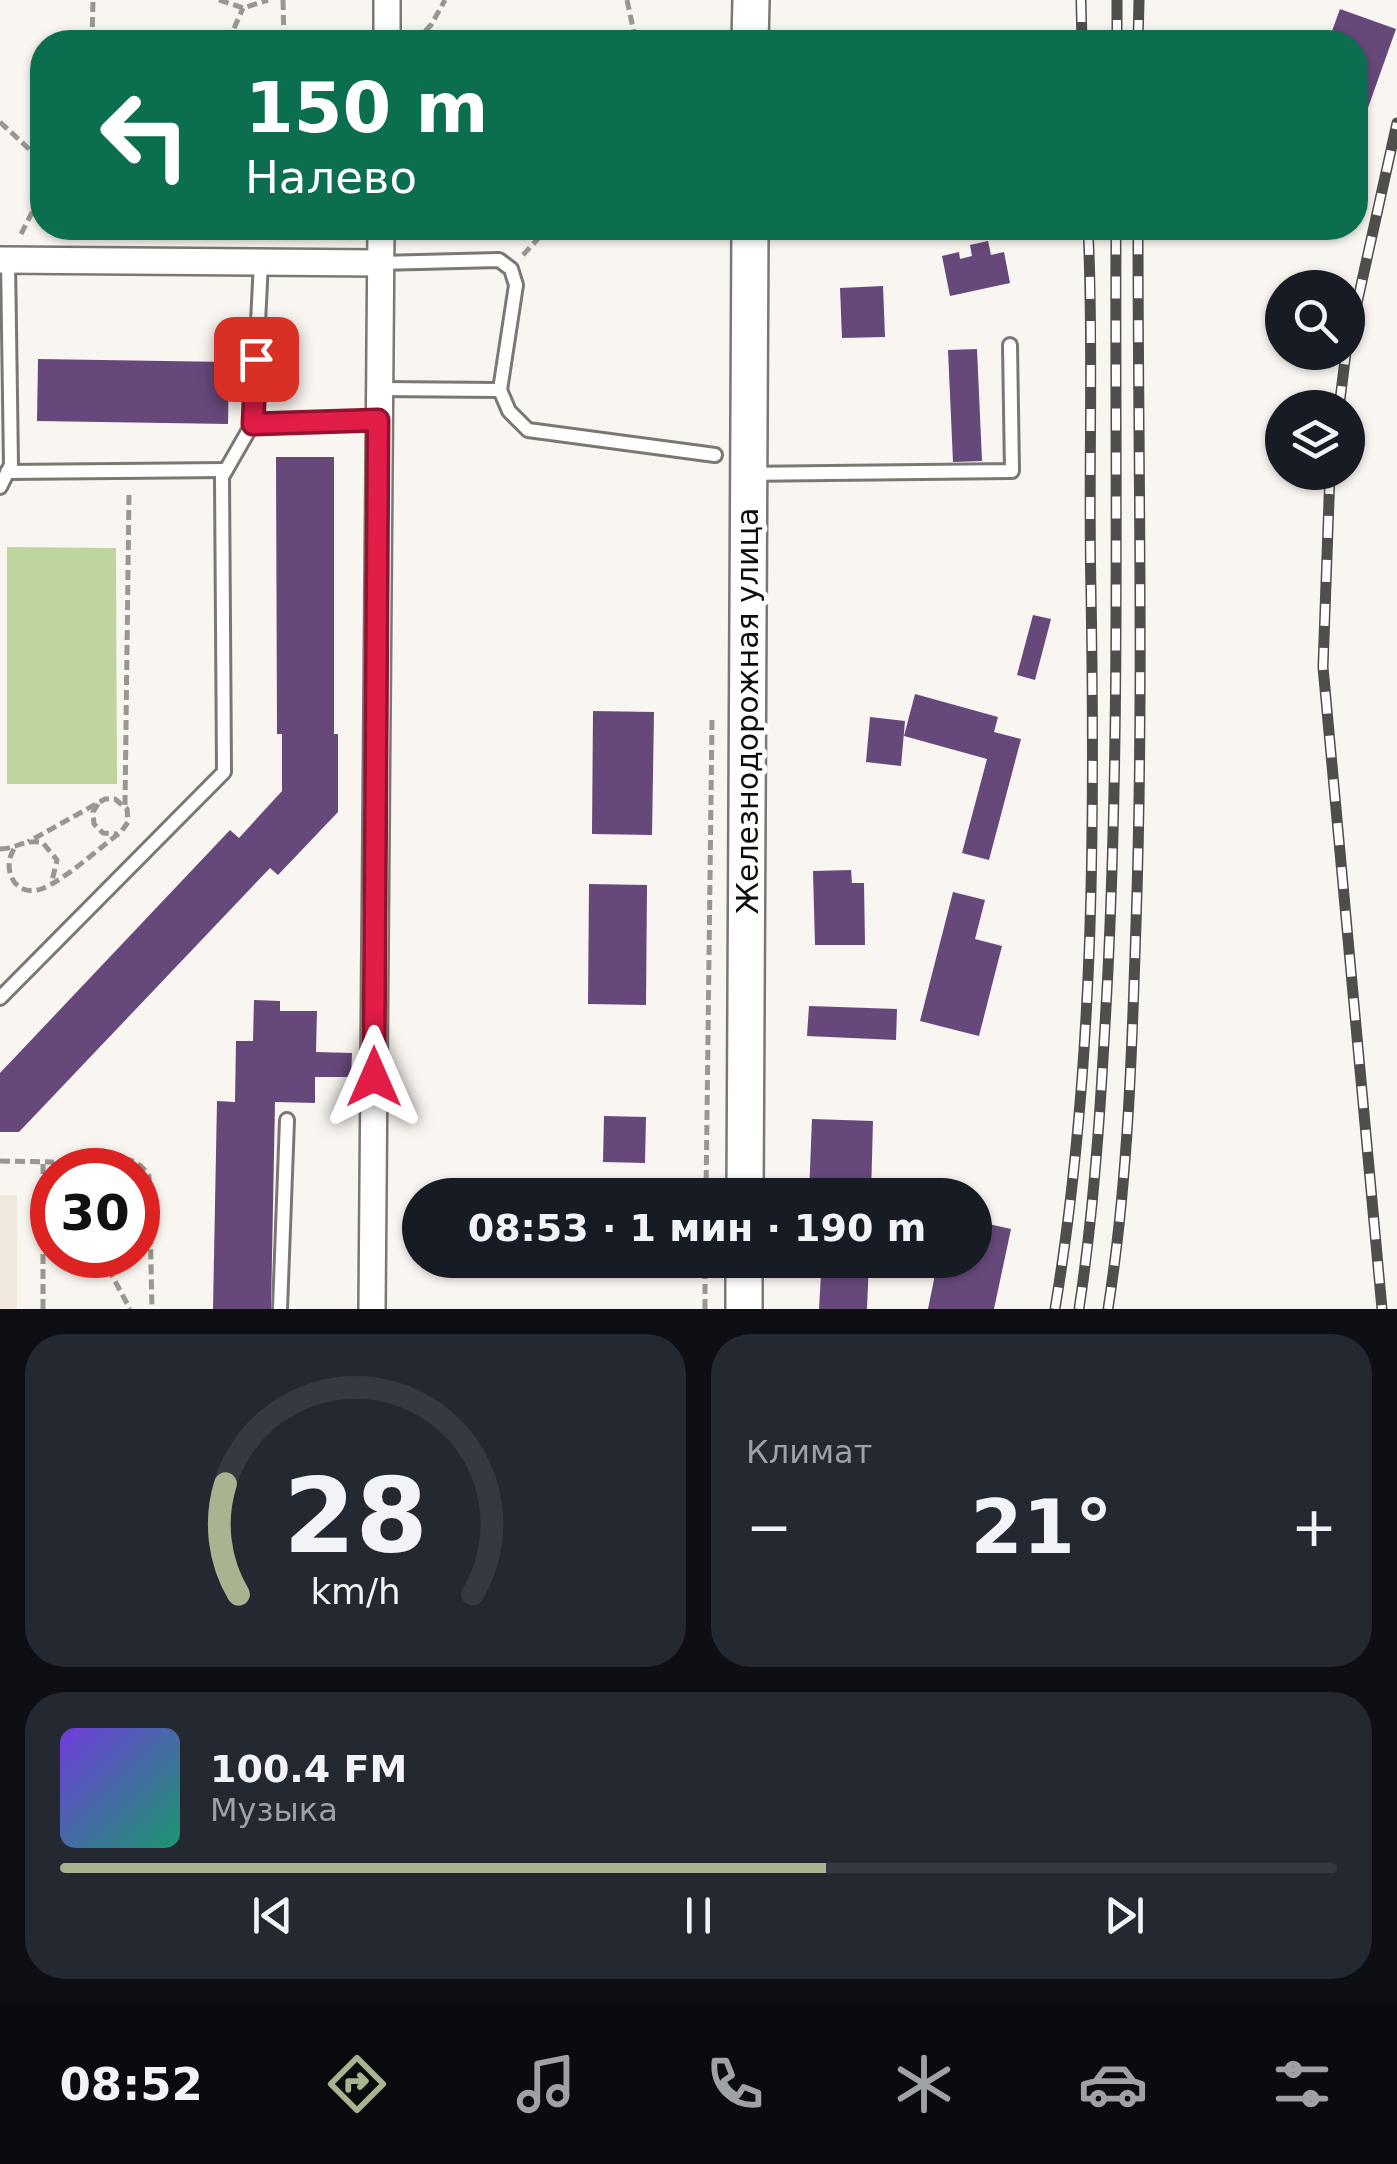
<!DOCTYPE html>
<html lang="ru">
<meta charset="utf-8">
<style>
body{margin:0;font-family:"DejaVu Sans",sans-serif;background:#242831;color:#f1f3f6;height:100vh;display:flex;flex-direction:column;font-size:38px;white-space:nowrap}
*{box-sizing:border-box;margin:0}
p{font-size:32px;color:#9ea1a6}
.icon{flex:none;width:55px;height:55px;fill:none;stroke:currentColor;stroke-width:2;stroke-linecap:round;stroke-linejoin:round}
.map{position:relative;height:1309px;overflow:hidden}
.sheet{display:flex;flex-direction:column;gap:25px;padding:25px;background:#0d0f14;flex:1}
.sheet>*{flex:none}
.guide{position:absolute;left:30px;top:30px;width:1338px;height:210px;border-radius:40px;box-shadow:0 2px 8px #0004;background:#0b6e4f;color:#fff;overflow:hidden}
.controls{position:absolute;left:1265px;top:270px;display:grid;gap:20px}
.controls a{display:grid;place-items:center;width:100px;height:100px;border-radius:50%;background:#171b24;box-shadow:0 2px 8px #0004;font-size:50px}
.speed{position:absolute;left:30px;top:1148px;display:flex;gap:20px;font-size:50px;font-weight:700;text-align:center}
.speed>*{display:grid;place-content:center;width:130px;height:130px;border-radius:50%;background:#171b24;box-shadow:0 2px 8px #0004;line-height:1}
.speed .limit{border:15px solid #d22;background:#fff;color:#111}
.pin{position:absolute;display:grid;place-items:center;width:85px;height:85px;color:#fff;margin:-42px;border-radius:20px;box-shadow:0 5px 15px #0006}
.me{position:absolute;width:110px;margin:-55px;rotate:0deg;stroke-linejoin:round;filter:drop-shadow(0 0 8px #0008)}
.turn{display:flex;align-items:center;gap:35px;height:210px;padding:0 50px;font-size:45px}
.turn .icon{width:130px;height:130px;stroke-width:2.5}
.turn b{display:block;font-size:70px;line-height:85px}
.big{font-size:75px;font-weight:700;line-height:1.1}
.sheet .card{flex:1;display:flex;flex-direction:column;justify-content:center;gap:15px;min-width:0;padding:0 35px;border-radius:40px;background:#242831}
.sheet .dial{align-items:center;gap:0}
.dial svg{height:260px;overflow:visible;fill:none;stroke:#363941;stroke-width:7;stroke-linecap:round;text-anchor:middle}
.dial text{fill:#f1f3f6;stroke:none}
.song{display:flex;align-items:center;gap:30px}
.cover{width:120px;height:120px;border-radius:15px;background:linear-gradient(135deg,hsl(260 70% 55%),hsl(160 70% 35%))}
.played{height:10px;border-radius:5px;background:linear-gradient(90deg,#a8b390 60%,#363941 60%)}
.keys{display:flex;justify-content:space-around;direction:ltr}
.heat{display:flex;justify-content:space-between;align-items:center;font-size:55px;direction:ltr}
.sheet .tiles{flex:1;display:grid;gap:25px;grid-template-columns:1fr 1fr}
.card:last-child{grid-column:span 2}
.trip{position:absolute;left:402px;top:1178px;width:590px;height:100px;border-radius:50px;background:#171b24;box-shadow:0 2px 8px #0004;font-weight:700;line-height:100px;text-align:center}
.tab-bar{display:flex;height:160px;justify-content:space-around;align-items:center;background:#090b0e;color:#9ea1a6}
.tab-bar .icon{width:70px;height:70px}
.tab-bar .selected{color:#a8b390}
.tab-bar b{font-size:45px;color:#f1f3f6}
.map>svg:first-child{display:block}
</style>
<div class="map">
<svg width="1397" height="1309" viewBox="0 0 1397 1309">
<rect width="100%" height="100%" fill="#f9f5f0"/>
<!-- built -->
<rect fill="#f1e8dd" x="0" y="1195" width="17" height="114"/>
<!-- green -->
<polygon fill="#bed69d" points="7,547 116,548 117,784 7,784"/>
<!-- building -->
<g fill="#67487b">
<polygon points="1340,9 1396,29 1358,136 1355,42 1328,42"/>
<polygon points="988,241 991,255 1004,252 1010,283 950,296 942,256 959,252 960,259 972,256 970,245"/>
<polygon points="883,286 885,337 842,338 840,288"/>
<polygon points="977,349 982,461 953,462 948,350"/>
<polygon points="38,359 229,362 228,424 37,421"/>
<polygon points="276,457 334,457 334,734 338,734 338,812 278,875 270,868 19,1132 0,1132 0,1073 230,830 239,838 282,791 282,734 277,734"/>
<polygon points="1033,615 1051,619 1035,680 1017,675"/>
<polygon points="915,694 998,717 994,732 1021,739 989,860 962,853 987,759 904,736"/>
<polygon points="593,711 654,712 652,835 592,834"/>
<polygon points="870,717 905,721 901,766 866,762"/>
<polygon points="851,870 852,883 864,883 865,945 815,945 813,871"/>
<polygon points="589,884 647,885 646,1005 588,1004"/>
<polygon points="953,892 985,900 975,939 1002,946 979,1036 920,1021"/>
<polygon points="254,1000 280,1001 280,1011 317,1011 316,1052 352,1053 351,1077 315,1077 315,1103 275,1102 271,1309 213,1309 217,1101 235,1102 236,1041 253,1041"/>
<polygon points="809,1006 897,1009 896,1040 807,1036"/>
<polygon points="604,1116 646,1117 645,1163 603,1162"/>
<polygon points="812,1119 873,1121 871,1195 809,1195"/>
<polygon points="975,1221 1011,1229 994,1309 928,1309 938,1260 975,1260"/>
<polygon points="808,1260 869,1260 867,1309 819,1309 821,1274 807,1274"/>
</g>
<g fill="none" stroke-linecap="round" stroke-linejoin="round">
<defs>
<g id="service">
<polyline points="261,262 253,423 378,421"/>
<polyline points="379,263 499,260 511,269 516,285 500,390 509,411 528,430 715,455"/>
<polyline points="378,389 500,390"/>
<polyline points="7,472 226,470"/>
<polyline points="750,474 1012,471 1010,345"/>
<polyline points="0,487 11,465 8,260"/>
<polyline points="0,998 224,772 222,477 253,423"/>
<polyline points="280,1309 287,1120"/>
</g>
<g id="minor">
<polyline points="387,42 387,0"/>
<polyline points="0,260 379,263"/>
<polyline points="372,1309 381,228"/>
</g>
<g id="secondary">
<polyline points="750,42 751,0"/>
<polyline points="745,1195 750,228"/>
<polyline points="744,1309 744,1260"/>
</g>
</defs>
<!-- service casing -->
<use href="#service" stroke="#7b7773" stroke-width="18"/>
<!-- minor casing -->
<use href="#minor" stroke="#7b7773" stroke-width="30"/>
<!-- secondary casing -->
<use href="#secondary" stroke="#7b7773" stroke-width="40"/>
<!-- path -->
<g stroke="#9a9793" stroke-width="5" stroke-dasharray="10 5" stroke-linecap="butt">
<polyline points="219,0 243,8 268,0"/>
<polyline points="283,0 284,42"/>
<polyline points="627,0 636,42"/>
<polyline points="92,42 93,0"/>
<polyline points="228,42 243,8"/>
<polyline points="415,42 431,25 445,0"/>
<polyline points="0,122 42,161"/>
<polyline points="21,234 42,193"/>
<polyline points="523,255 548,228"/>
<polyline points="98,804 93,812 94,824 103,833 117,834"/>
<polyline points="125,805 129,493"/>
<path d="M0,849C16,849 26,838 43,843L57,860L52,881"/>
<path d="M14,849C1,869 15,898 41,889C65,880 99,848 121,832L128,822L127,809L115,799H105L28,842"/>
<polyline points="0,1161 52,1162 56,1170"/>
<path d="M97,1170C115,1153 136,1155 149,1176L152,1309"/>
<polyline points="706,1195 712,720"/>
<polyline points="138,1214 149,1200"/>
<polyline points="101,1255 130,1309"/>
<polyline points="43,1309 43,1162"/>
<polyline points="705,1309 705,1260"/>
</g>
<!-- service -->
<use href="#service" stroke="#fff" stroke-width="12"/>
<!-- minor -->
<use href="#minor" stroke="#fff" stroke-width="25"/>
<!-- secondary -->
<use href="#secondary" stroke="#fff" stroke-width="35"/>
<defs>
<g id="rail">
<polyline points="1081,0 1082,42"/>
<polyline points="1117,42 1117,0"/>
<polyline points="1138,42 1139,0"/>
<polyline points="1348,344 1397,123"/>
<polyline points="1339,408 1346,352"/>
<polyline points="1330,472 1323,667 1382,1309"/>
<path d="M1055,1309C1094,1074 1095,829 1091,591C1088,470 1094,349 1088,228"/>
<path d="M1079,1309C1096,1197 1102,1083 1108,970C1120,722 1115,475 1116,228"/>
<path d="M1108,1309C1128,1182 1132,1052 1136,924C1144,692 1138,460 1138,228"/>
</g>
</defs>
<!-- rail casing -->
<use href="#rail" stroke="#4f4e4b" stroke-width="11"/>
<!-- rail -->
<use href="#rail" stroke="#fff" stroke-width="8" stroke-dasharray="22" stroke-linecap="butt"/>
</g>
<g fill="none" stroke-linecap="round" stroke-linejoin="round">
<defs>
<polyline id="route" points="256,359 253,424 378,420 374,1077"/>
</defs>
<!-- route casing -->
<use href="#route" stroke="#92132f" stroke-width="25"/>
<!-- route -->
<use href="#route" stroke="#e11d48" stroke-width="18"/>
</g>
<g text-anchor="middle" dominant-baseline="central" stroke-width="10" stroke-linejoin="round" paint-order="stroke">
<!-- street labels -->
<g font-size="30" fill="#0f0e0c" stroke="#fff">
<text transform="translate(747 711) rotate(-90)">Железнодорожная улица</text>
</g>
</g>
</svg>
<div class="controls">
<a><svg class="icon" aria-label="search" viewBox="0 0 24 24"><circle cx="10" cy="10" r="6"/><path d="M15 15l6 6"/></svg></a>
<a><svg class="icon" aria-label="layers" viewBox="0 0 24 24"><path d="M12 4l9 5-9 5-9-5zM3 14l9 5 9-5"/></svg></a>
</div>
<div class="speed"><div class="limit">30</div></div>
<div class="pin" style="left:256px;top:359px;background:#d93025"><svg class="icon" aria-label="arrive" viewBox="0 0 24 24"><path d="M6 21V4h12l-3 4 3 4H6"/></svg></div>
<svg class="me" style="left:374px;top:1077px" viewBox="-20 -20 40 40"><path d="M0-17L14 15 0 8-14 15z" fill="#e11d48" stroke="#fff" stroke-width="4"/></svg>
<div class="trip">08:53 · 1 мин · 190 m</div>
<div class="guide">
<div class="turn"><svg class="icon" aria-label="left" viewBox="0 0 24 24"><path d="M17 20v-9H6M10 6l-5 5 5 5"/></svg><div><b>150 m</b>Налево</div></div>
</div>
</div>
<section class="sheet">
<div class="tiles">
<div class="card dial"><svg viewBox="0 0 100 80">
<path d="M14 69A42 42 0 1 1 86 69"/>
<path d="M14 69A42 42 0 0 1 10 35" stroke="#a8b390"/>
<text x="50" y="56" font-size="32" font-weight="700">28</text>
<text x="50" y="72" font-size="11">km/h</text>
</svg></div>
<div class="card"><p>Климат</p>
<div class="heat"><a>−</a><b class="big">21°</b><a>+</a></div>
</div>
<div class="card">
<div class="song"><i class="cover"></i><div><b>100.4 FM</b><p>Музыка</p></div></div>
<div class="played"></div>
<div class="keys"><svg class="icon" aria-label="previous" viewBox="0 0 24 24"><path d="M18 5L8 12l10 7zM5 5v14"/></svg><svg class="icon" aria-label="pause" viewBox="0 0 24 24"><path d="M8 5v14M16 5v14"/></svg><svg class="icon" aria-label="next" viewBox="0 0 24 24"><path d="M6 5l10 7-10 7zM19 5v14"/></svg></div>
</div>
</div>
</section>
<nav class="tab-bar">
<b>08:52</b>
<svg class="icon selected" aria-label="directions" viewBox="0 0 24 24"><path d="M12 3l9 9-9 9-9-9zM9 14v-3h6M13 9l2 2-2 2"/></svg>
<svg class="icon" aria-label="music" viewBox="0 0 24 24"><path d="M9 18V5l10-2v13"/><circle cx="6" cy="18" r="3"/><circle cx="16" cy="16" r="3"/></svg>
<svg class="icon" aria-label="phone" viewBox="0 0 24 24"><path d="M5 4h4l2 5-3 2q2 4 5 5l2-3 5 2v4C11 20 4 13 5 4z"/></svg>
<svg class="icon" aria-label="climate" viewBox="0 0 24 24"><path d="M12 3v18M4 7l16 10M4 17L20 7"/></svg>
<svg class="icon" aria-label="car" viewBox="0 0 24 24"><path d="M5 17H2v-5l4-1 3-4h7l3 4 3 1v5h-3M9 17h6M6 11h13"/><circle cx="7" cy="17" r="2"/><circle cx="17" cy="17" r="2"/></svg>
<svg class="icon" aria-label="filters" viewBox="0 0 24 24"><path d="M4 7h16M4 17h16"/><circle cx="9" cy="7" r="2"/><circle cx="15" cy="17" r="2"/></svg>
</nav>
